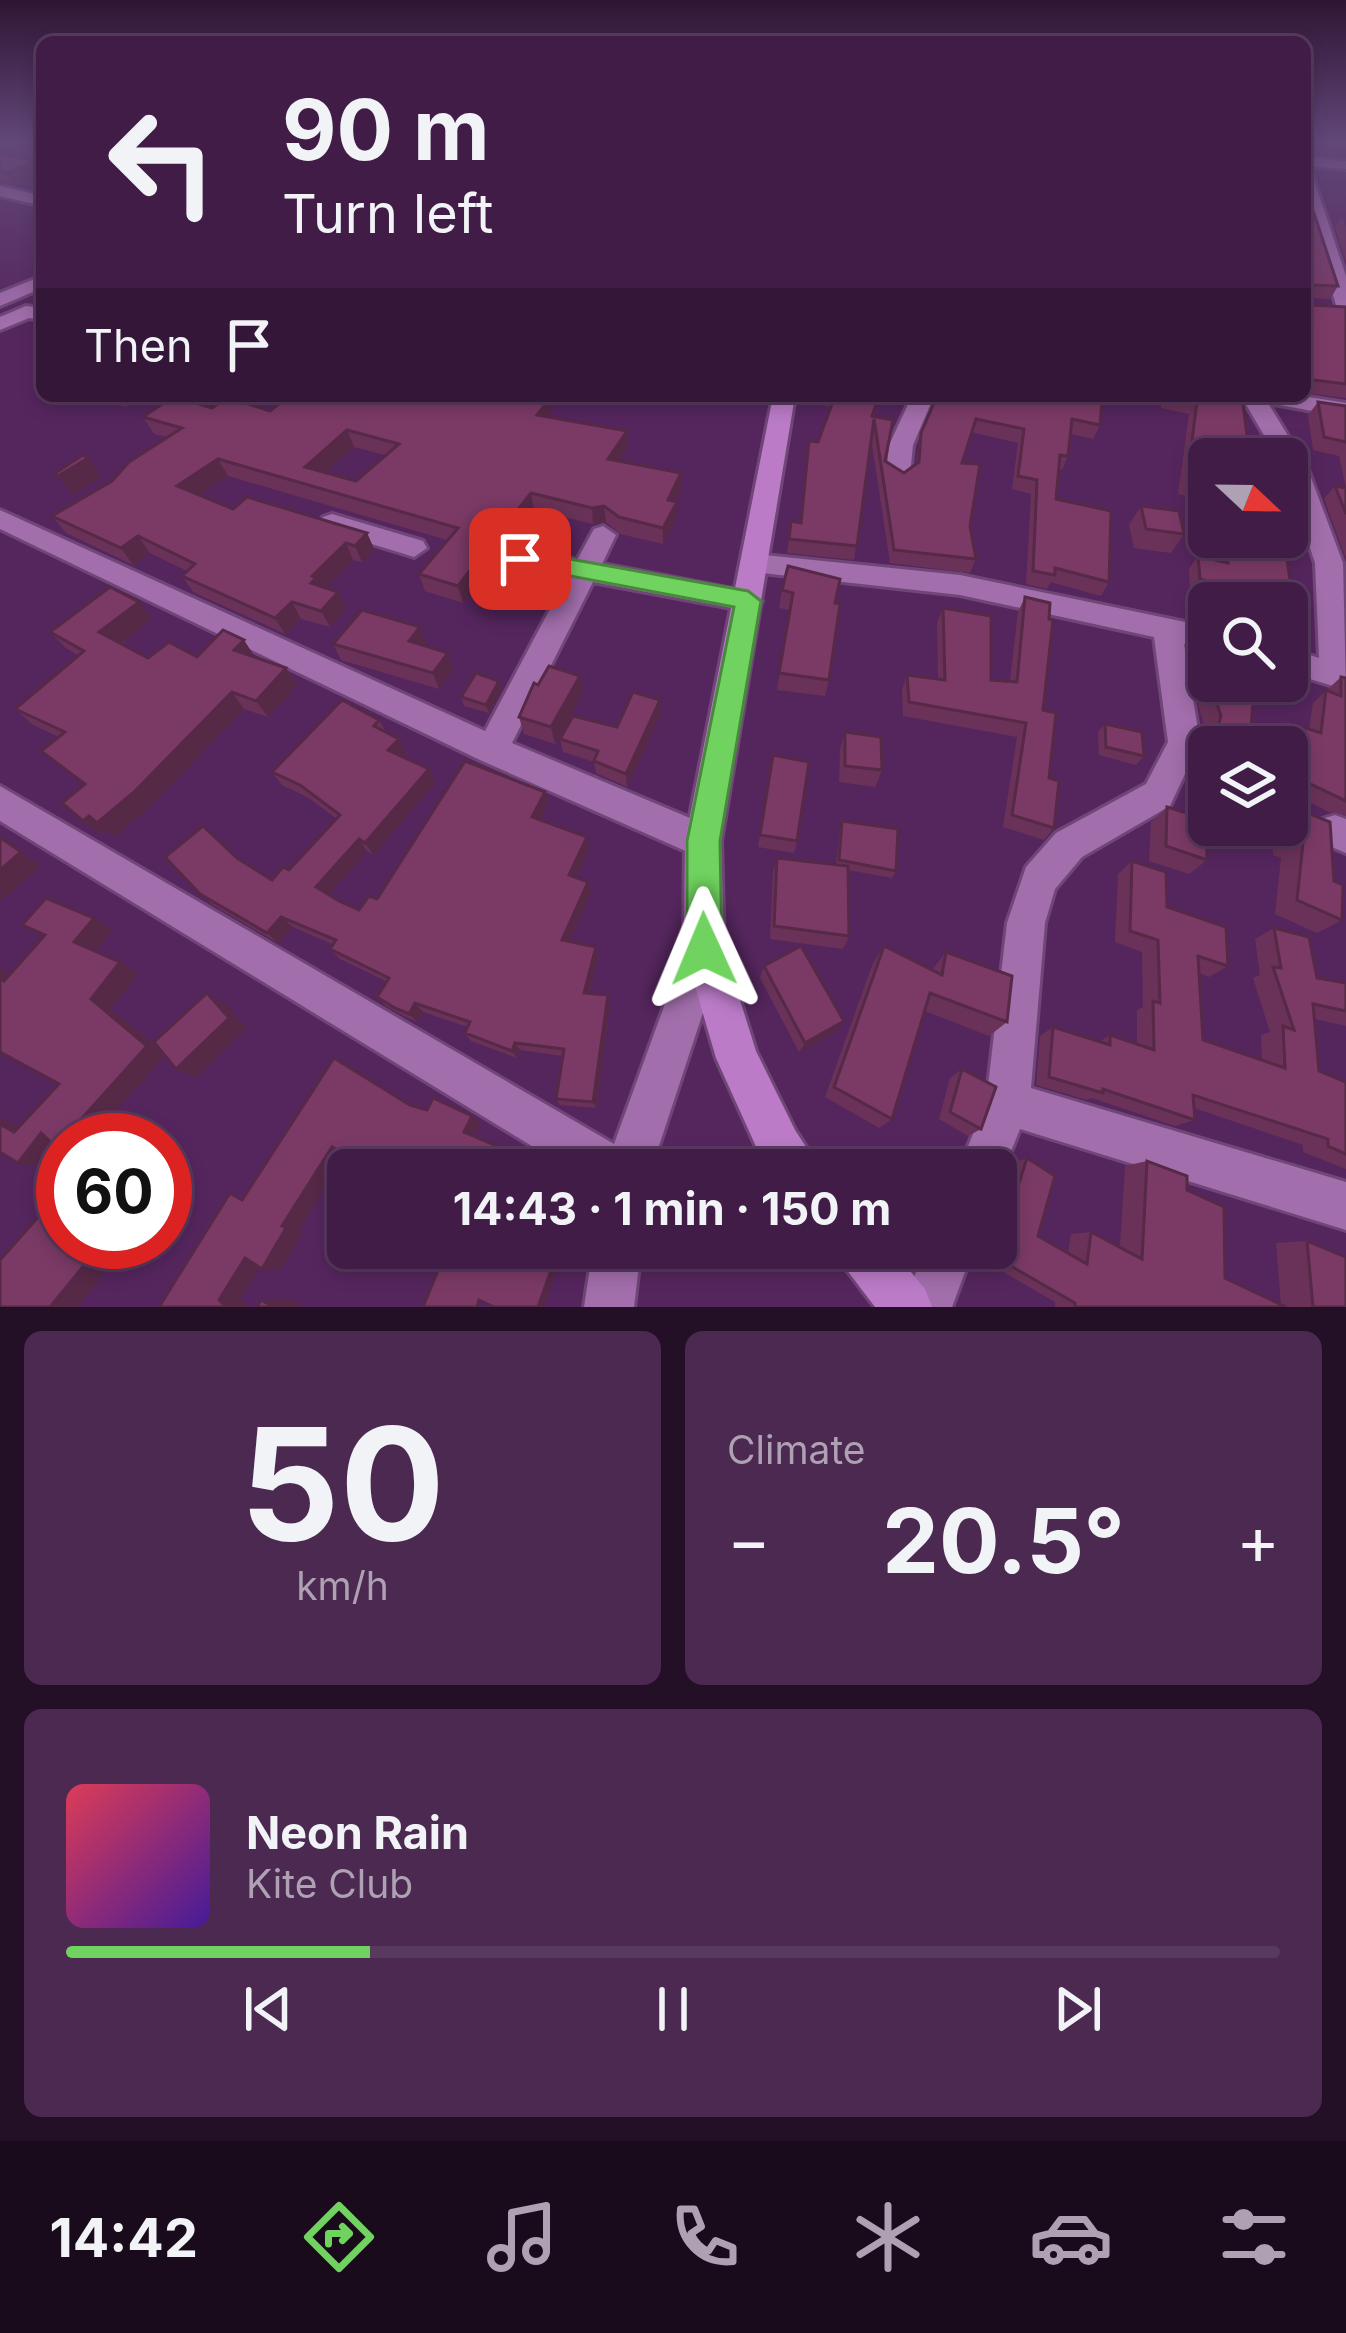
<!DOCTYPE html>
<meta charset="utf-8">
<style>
body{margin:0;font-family:Inter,sans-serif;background:#4b2951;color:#f1f3f6;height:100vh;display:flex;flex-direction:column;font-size:45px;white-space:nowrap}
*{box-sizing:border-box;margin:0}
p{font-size:39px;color:#aea1b3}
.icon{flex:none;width:66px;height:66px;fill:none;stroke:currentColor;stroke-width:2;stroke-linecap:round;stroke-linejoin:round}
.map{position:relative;height:1307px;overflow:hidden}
.panel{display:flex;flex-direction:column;gap:24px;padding:24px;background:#230f26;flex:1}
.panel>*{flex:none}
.banner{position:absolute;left:36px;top:36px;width:1275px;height:366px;border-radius:18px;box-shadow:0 6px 18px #0003,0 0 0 3px #593a5f;background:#401c46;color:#f1f3f6;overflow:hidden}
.needle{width:78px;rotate:112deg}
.tools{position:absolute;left:1188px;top:438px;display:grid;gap:24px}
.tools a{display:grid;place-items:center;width:120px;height:120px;border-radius:18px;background:#401c46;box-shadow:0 6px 18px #0003,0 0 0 3px #593a5f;font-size:60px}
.speed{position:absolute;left:36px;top:1113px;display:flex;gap:24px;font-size:60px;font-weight:700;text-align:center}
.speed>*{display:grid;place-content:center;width:156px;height:156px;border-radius:50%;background:#401c46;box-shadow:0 6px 18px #0003,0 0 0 3px #593a5f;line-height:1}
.speed .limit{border:18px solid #d22;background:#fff;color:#111}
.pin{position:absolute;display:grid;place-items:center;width:102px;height:102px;color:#fff;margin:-51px;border-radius:24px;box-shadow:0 6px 18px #0006}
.me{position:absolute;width:132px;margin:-66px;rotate:359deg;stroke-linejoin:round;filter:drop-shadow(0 0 9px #0008)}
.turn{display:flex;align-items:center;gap:42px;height:252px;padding:0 48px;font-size:54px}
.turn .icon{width:156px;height:156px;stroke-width:2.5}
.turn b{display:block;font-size:84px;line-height:102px}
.then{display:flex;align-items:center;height:114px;padding:0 48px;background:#0003;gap:24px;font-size:45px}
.big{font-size:90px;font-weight:700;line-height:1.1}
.panel .card{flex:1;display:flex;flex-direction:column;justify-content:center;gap:18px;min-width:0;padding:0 42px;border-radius:18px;background:#4b2951}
.panel .dial{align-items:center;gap:0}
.dial b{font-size:156px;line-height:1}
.song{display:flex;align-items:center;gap:36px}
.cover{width:144px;height:144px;border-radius:18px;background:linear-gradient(135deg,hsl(350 70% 55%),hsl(260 70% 35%))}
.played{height:12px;border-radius:6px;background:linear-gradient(90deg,#70d35f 25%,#593a5f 25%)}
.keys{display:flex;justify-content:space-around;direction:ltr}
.heat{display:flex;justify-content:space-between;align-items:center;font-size:66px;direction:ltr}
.panel .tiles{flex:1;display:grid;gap:24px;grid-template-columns:1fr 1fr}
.card:last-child{grid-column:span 2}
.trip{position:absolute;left:327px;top:1149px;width:690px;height:120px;border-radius:18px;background:#401c46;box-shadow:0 6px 18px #0003,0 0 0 3px #593a5f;font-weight:700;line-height:120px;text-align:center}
.menu{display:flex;height:192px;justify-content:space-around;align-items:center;background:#1a0b1c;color:#aea1b3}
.menu .icon{width:84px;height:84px}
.menu .selected{color:#70d35f}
.menu b{font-size:54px;color:#f1f3f6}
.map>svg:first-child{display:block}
</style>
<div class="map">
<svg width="1346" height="1307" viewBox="0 0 1346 1307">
<rect width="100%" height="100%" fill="#55265e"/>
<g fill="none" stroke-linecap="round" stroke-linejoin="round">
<defs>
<g id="minor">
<polygon points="1305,158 1346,161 1346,169 1305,166"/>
<polygon points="1305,170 1312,174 1346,276 1346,311 1336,305 1305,199"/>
<polygon points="0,186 42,196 42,206 0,196"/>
<polygon points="42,276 42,288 0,306 0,293"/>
<polygon points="26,306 42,308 42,320 29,318 0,330 0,317"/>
<polygon points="912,396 934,396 913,445 910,475 898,483 886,475 889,445"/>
<polygon points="1241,396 1302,396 1346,403 1346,417 1268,403 1307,467 1343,563 1346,690 1287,672 1287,648 1319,658 1315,563 1287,479 1287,459 1278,459"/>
<polygon points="0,510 485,731 567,577 510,566 506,559 510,552 520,550 577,560 594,529 603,526 616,535 602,564 758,594 762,601 748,611 593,582 512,743 716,829 721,841 716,853 703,858 690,853 480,760 0,529"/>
<polygon points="332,514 423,541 427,548 414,557 323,529 319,523 323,517"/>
<polygon points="754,554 960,575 1209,627 1209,649 1184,644 1200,742 1170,806 1082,857 1055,889 1045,923 1031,1088 1346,1182 1346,1230 1020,1129 997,1186 996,1170 958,1170 986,1103 1007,923 1026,867 1056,833 1146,784 1168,742 1154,637 960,595 744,571 740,564 744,557"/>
<polygon points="0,786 614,1144 690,935 704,929 718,935 724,949 651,1170 571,1170 0,821"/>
<polygon points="1335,815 1346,819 1346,853 1322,843 1317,831 1322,819"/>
<polygon points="593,1248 641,1248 634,1307 584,1307"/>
<polygon points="926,1248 974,1248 952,1307 902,1307"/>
</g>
<g id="major">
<polygon points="773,396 795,396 721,841 724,949 756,1051 795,1130 821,1170 769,1170 763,1162 716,1058 684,949 685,841"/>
<polygon points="836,1248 891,1248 925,1289 932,1307 875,1307 843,1265"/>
</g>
</defs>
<!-- minor casing -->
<use href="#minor" stroke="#704678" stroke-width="6"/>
<!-- major casing -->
<use href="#major" stroke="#704678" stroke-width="6"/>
<!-- minor -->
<use href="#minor" fill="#a26eac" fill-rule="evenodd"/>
<!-- major -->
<use href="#major" fill="#bb7bc7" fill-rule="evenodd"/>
</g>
<!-- wall -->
<g fill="#6a3258" fill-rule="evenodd">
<polygon points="0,154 36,161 42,172 13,184 0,182"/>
<polygon points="1305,198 1338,286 1330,299 1312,298 1313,305 1346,307 1346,398 1305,393"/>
<polygon points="1342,217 1346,227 1346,262 1335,228"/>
<polygon points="89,396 141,396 128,407 92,400"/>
<polygon points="807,396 880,396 874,416 885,461 904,473 916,464 921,433 937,396 1100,425 1093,439 1071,434 1068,456 1062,470 1059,469 1056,499 1109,582 1101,596 1051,582 1047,589 1026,584 1031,494 1012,489 1018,443 971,432 962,463 976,559 970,573 890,563 871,438 854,560 787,553 791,521 800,523 807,454 818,442 831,407 806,402"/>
<polygon points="1161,396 1242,396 1209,459 1209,500 1178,494 1189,414 1161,408"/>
<polygon points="1318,402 1346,406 1346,559 1324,499 1335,486 1346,488 1339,456 1313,450 1308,415"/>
<path d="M212,408L270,411L551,409V418L627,431L628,447L619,461L681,490L675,502L676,519L663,544L620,534L606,522L593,524L534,510L463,603L425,591L419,574L447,540L228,476L199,495L233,509L367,533L374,549L362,562L353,560L326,588L338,592L346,608L330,627L301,619L285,634L193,592L182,576L187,571L150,553L133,565L66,533L52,516L112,481L167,437L154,434L143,417ZM354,447L385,455L356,481L325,472Z"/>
<polygon points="1141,506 1184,534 1171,553 1134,548 1129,525"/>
<polygon points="1217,537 1257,537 1258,546 1293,602 1287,608 1287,603 1235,603 1190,592 1189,569 1198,556 1217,561"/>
<polygon points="782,590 835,603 829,680 825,696 777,690 790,610 779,608"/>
<polygon points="1025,597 1043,710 1054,828 1044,840 1003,827 1017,737 903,716 902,689 907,675 938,679 937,623 943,608 991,680 1010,681 1018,612"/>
<polygon points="152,619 121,644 148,658 255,657 286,668 297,685 268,717 244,709 150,807 115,837 107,831 101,835 84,785 41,751 59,737 33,725 15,709 79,656 66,648 50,632"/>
<polygon points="420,627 426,643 424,646 448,653 453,669 439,689 341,660 333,644"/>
<polygon points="1341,677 1346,678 1346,815 1329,812 1287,791 1287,747 1281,747 1280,736 1293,724 1309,729 1313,703"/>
<polygon points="499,681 502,690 489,713 464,706 461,697"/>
<polygon points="538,685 583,693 555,744 524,734 519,717"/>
<polygon points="1212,688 1251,728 1239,739 1234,747 1209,747 1209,753 1201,750 1206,732 1198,704"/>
<polygon points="660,700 661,713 627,787 596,773 594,762 563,752 560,739 617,727"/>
<polygon points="379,720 386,732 406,753 402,757 429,769 436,782 373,855 367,851 329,895 359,910 545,792 548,805 540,820 589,849 576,878 591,893 569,941 596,947 598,957 589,993 608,995 610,1004 596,1108 560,1105 556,1099 563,1056 520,1050 517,1058 471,1041 465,1033 468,1027 423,1012 417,1022 404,1016 386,1006 377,997 386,981 340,959 330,949 332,944 293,927 278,943 213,905 200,894 237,858 272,880 289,870 337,819 309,798 282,785 272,772"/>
<polygon points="1105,724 1144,756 1136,765 1099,755 1098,732"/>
<polygon points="845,732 882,770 875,787 839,782 840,749"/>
<polygon points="773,755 797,841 794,853 758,847"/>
<polygon points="1209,790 1209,825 1243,825 1242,832 1232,840 1207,830 1207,860 1189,874 1149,861 1151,822 1167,807 1200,817 1203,795"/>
<polygon points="1293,807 1334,881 1342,920 1317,933 1275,914 1281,858 1273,855 1272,825 1287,825 1287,812"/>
<polygon points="842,821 896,871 892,878 848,870 849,936 843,949 770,939 773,872 777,858 836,864 840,829"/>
<polygon points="1132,861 1167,907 1228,966 1209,977 1199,973 1203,1040 1262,1060 1261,1035 1270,1032 1253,978 1260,975 1255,939 1274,928 1317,978 1346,983 1346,1026 1315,1019 1319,1071 1346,1082 1346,1169 1303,1152 1303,1145 1194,1108 1195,1120 1175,1126 1092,1098 1087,1100 1036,1085 1040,1036 1053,1027 1099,1042 1110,1035 1137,1045 1137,1010 1143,1007 1142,952 1115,942 1118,874"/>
<polygon points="884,946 932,970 946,952 1007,1022 989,1036 925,1011 892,1119 879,1128 825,1097 873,963"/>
<polygon points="764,966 844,1021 837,1031 799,1052 760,978"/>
<polygon points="962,1069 981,1129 968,1136 939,1119 950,1078"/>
<polygon points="1027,1158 1038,1236 1068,1254 1071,1234 1091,1232 1120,1247 1125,1166 1147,1161 1187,1190 1225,1278 1281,1304 1276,1243 1307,1241 1346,1307 1055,1307 1055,1302 988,1263 991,1248 996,1248 996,1226 999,1214 996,1212 996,1208 1011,1164"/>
</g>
<!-- shaded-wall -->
<g fill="#562947">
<polygon points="36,161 42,172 13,184 6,173"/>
<polygon points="121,396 141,396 128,407"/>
<polygon points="545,396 561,396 551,409 552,417 537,415"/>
<polygon points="347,430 354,447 312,484 305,467"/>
<polygon points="627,431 628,447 610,476 608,459"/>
<polygon points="88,458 102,477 72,495 58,476"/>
<polygon points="218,459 228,476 188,502 177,486"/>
<polygon points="681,473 681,490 668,517 668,500"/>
<polygon points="531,493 534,510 463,603 458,586"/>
<polygon points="677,502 676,519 663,544 663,528"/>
<polygon points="604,506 606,522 593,524 592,508"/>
<polygon points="367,533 374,549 362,562 355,546"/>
<polygon points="138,536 150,553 133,565 121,548"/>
<polygon points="346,543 353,560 323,591 311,583 312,576"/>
<polygon points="338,592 346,608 330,627 321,611"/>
<polygon points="139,602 152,619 114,649 99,632"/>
<polygon points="292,602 301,619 285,634 275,618"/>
<polygon points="420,627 426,643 416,657 409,641"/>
<polygon points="244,640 255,657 234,650"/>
<polygon points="448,653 453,669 439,689 433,673"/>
<polygon points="286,668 297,685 268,717 256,701"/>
<polygon points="580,676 583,693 555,744 551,727"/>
<polygon points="499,681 502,690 489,713 486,705"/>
<polygon points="232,692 244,709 150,807 115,837 107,831 101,835 83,821"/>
<polygon points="660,700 661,713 627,787 626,774"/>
<polygon points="399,739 406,753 396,764 388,750"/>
<polygon points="429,769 436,782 373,855 365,843"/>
<polygon points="545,792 548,805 535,830 532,817"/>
<polygon points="587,837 589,849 572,887 569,875"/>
<polygon points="1,838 41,866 0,902 0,870"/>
<polygon points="359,839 367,851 326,898 316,887"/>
<polygon points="588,882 591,893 565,950 562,940"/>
<polygon points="281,917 293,927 278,943 267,933"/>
<polygon points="94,918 113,930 94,953 74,942"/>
<polygon points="596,947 598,957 587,1001 584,993"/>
<polygon points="120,962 139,973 111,1009 166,1054 91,1140 63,1140 63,1149 59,1148 44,1167 18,1163 14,1132 0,1124 0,1117 38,1137 91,999"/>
<polygon points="0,967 27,991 4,981 0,978"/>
<polygon points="207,993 225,1004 247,1028 197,1078 176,1069"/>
<polygon points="608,995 610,1004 596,1108 593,1102"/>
<polygon points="415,1003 423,1012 417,1022 409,1014"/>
<polygon points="844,1021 837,1031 799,1052 805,1043"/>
<polygon points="515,1043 520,1050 517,1058 512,1051"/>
<polygon points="472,1116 480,1123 473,1138 464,1132"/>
<polygon points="332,1147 347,1153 300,1228 304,1231 281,1269 262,1269 282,1226"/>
<polygon points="525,1158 531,1163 528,1170 520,1170"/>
<polygon points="48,1206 63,1208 63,1220"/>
<polygon points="85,1242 109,1242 120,1253 78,1307 50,1307"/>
<polygon points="543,1248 549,1248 547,1254 560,1260 544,1307 538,1307"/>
<polygon points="245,1258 265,1259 240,1299 249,1305 248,1307 227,1307 219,1300"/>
<polygon points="289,1299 305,1307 274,1307 261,1300"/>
</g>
<!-- building -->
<g fill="#7b3a66" stroke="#562947" stroke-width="3" fill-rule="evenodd">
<polygon points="0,154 36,161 6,173 0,171"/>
<polygon points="1305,198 1309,198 1338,286 1310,285 1313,305 1346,307 1346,384 1305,379"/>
<path d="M174,396L212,408L227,397L270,411L288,396H545L543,399L549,400L537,415L627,431L608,459L681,473L668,500L677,502L663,528L619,517L604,506L592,508L531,493L458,586L419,574L458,528L218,459L177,486L233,509L247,497L367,533L355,546L346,543L312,576L316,578L311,583L338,592L321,611L292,602L275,618L182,576L195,564L138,536L121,548L52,516L112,481L129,462L182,428L143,417ZM347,430L399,444L356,481L305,467Z"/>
<polygon points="835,396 879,396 872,416 893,420 885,461 904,473 919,462 921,433 937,396 1099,396 1098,401 1102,402 1100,425 1072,419 1068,456 1060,455 1056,499 1111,511 1109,582 1055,568 1055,575 1033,571 1037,480 1018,476 1024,429 976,419 962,463 980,464 970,526 976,559 894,550 874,419 857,546 789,539 791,521 801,523 809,441 818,442"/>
<polygon points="1172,396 1242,396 1250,459 1209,459 1209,485 1187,481 1197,401"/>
<polygon points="1318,402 1346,406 1346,442 1324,437"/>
<polygon points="83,455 88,458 58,476 54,474"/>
<polygon points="1335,486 1346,488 1346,514"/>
<polygon points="1141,506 1179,511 1184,534 1146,529"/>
<polygon points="1226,537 1257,537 1258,546 1286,552 1293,602 1200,579 1198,556 1228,563"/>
<polygon points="788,566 840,579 835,603 840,604 829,680 779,673 793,593 782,590"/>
<polygon points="110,587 139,602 99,632 148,658 169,642 197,657 223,630 244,640 234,650 286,668 256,701 232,692 134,792 97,823 89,816 83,821 62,803 85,784 41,751 65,732 15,709 84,651 50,632"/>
<polygon points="1025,597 1050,603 1049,619 1053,620 1043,710 1056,713 1049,778 1059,781 1054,828 1012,815 1026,723 909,702 907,675 945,680 943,608 991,616 991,680 1017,682"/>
<polygon points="362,610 420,627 409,641 448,653 433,673 333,644"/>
<polygon points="549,666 580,676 551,727 519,717 534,683 538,685"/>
<polygon points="476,673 499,681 486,705 461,697"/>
<polygon points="1341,677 1346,678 1346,801 1298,778 1293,724 1321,733 1326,690 1341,696"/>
<polygon points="1212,688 1253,703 1251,728 1244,725 1237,745 1216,735 1221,716"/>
<polygon points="633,692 660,700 626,774 594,761 598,751 560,739 573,716 617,727"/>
<polygon points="342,700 379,720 374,726 399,739 388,750 429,769 365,843 359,839 316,887 339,901 359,910 369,896 377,899 465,761 545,792 532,817 587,837 569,875 588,882 562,940 596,947 584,993 608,995 593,1102 556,1099 564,1049 515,1043 512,1051 465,1033 470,1022 415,1003 409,1014 395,1008 377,997 389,978 330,949 336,940 281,917 267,933 200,894 165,857 203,826 237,858 272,880 283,867 289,870 340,815 300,785 272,772"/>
<polygon points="1105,724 1142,732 1144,756 1106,747"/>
<polygon points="845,732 881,737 882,770 845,766"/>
<polygon points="773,755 809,762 797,841 760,835"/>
<polygon points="1167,807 1206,819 1207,860 1166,846"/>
<polygon points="1293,807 1330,822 1334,881 1343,885 1342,920 1297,900 1303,843 1294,840"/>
<polygon points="842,821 898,829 896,871 839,860"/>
<polygon points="1224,825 1243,825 1242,832"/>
<polygon points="1,838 21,852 0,870 0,839"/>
<polygon points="777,858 848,866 849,936 774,926"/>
<polygon points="1132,861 1166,872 1167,907 1226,927 1228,966 1198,956 1203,1040 1285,1068 1283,1026 1294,1030 1273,967 1281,968 1274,928 1309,937 1317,978 1346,983 1346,1011 1313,1004 1319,1071 1346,1082 1346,1154 1328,1146 1328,1139 1193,1095 1195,1120 1103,1089 1103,1093 1049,1077 1053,1027 1110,1045 1110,1035 1154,1050 1153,1001 1160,1003 1158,940 1130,931"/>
<polygon points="46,898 94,918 74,942 120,962 91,999 147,1046 56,1147 41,1133 18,1163 0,1152 0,1124 14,1132 59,1084 0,1052 0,978 4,981 45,935 22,925"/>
<polygon points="801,946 844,1021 805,1043 764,966"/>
<polygon points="884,946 942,975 946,952 1012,976 1007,1022 930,993 892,1119 834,1087"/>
<polygon points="207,993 229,1018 176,1069 154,1042"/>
<polygon points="334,1058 410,1105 427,1110 433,1098 472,1116 464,1132 525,1158 520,1170 373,1170 332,1147 282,1226 286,1228 262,1269 245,1258 219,1300 227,1307 159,1307 230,1193 242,1200"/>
<polygon points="962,1069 996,1087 981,1129 950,1112"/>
<polygon points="1027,1158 1055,1176 1038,1236 1087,1264 1091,1232 1142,1259 1147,1161 1187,1176 1187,1190 1224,1207 1225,1278 1286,1307 1075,1307 1075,1303 1004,1262 1015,1210 1011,1208"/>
<polygon points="48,1206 63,1220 63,1242 85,1242 95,1252 50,1307 0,1307 0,1260"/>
<polygon points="1307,1241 1346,1257 1346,1307 1313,1307"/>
<polygon points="447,1248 543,1248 541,1253 555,1259 538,1307 494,1307 479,1300 477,1307 423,1307"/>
<polygon points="261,1300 274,1307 257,1307"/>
</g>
<!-- sky -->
<linearGradient id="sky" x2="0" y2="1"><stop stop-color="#2f1534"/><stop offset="0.44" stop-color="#624779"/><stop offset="1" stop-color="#624779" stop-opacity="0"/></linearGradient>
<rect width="1346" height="324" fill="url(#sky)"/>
<!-- route -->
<polygon fill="#70d35f" stroke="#49893e" stroke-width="3" points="520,550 748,591 761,601 720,841 722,949 717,962 704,967 692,962 687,949 687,841 734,607 512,565 508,559 512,553"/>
</svg>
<div class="tools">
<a><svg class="needle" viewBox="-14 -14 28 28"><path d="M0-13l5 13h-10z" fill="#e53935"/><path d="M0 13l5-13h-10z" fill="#aea1b3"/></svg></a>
<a><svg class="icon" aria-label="search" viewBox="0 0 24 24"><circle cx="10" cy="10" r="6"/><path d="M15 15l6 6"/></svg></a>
<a><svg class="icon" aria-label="layers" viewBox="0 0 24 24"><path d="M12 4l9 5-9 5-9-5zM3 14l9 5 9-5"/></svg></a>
</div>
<div class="speed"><div class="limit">60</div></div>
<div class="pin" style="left:520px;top:559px;background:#d93025"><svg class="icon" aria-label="arrive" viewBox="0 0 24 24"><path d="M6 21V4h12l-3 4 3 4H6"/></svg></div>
<svg class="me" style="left:704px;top:949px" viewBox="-20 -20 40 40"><path d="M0-17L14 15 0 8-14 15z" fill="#70d35f" stroke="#fff" stroke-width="4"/></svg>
<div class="trip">14:43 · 1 min · 150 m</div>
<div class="banner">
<div class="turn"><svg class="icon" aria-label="left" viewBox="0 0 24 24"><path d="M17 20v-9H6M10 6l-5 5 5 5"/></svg><div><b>90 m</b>Turn left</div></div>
<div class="then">Then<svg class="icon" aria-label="arrive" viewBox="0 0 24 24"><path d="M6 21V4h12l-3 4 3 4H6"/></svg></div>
</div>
</div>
<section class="panel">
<div class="tiles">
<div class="card dial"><b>50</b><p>km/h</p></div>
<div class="card"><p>Climate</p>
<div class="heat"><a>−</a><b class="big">20.5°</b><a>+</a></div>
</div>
<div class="card">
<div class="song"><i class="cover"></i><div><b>Neon Rain</b><p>Kite Club</p></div></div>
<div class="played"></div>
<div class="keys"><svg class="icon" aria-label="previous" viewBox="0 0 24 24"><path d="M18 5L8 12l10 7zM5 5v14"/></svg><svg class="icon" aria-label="pause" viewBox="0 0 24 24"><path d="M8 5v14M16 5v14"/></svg><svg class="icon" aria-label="next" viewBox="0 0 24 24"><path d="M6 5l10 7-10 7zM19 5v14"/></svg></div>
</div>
</div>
</section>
<nav class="menu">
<b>14:42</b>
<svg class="icon selected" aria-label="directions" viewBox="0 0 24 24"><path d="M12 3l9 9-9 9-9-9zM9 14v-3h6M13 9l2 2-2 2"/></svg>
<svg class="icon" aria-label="music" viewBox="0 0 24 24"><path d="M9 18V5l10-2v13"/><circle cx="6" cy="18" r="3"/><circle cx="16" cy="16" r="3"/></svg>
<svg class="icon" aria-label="phone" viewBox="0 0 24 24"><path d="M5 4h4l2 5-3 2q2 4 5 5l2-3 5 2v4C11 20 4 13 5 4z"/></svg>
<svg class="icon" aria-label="climate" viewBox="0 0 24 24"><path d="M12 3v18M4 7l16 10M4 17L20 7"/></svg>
<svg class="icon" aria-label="car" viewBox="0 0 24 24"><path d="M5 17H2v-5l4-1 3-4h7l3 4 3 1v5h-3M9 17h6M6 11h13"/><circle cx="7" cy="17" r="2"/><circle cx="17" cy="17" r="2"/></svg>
<svg class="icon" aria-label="filters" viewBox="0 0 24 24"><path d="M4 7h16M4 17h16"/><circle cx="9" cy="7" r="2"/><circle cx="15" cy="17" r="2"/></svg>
</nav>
